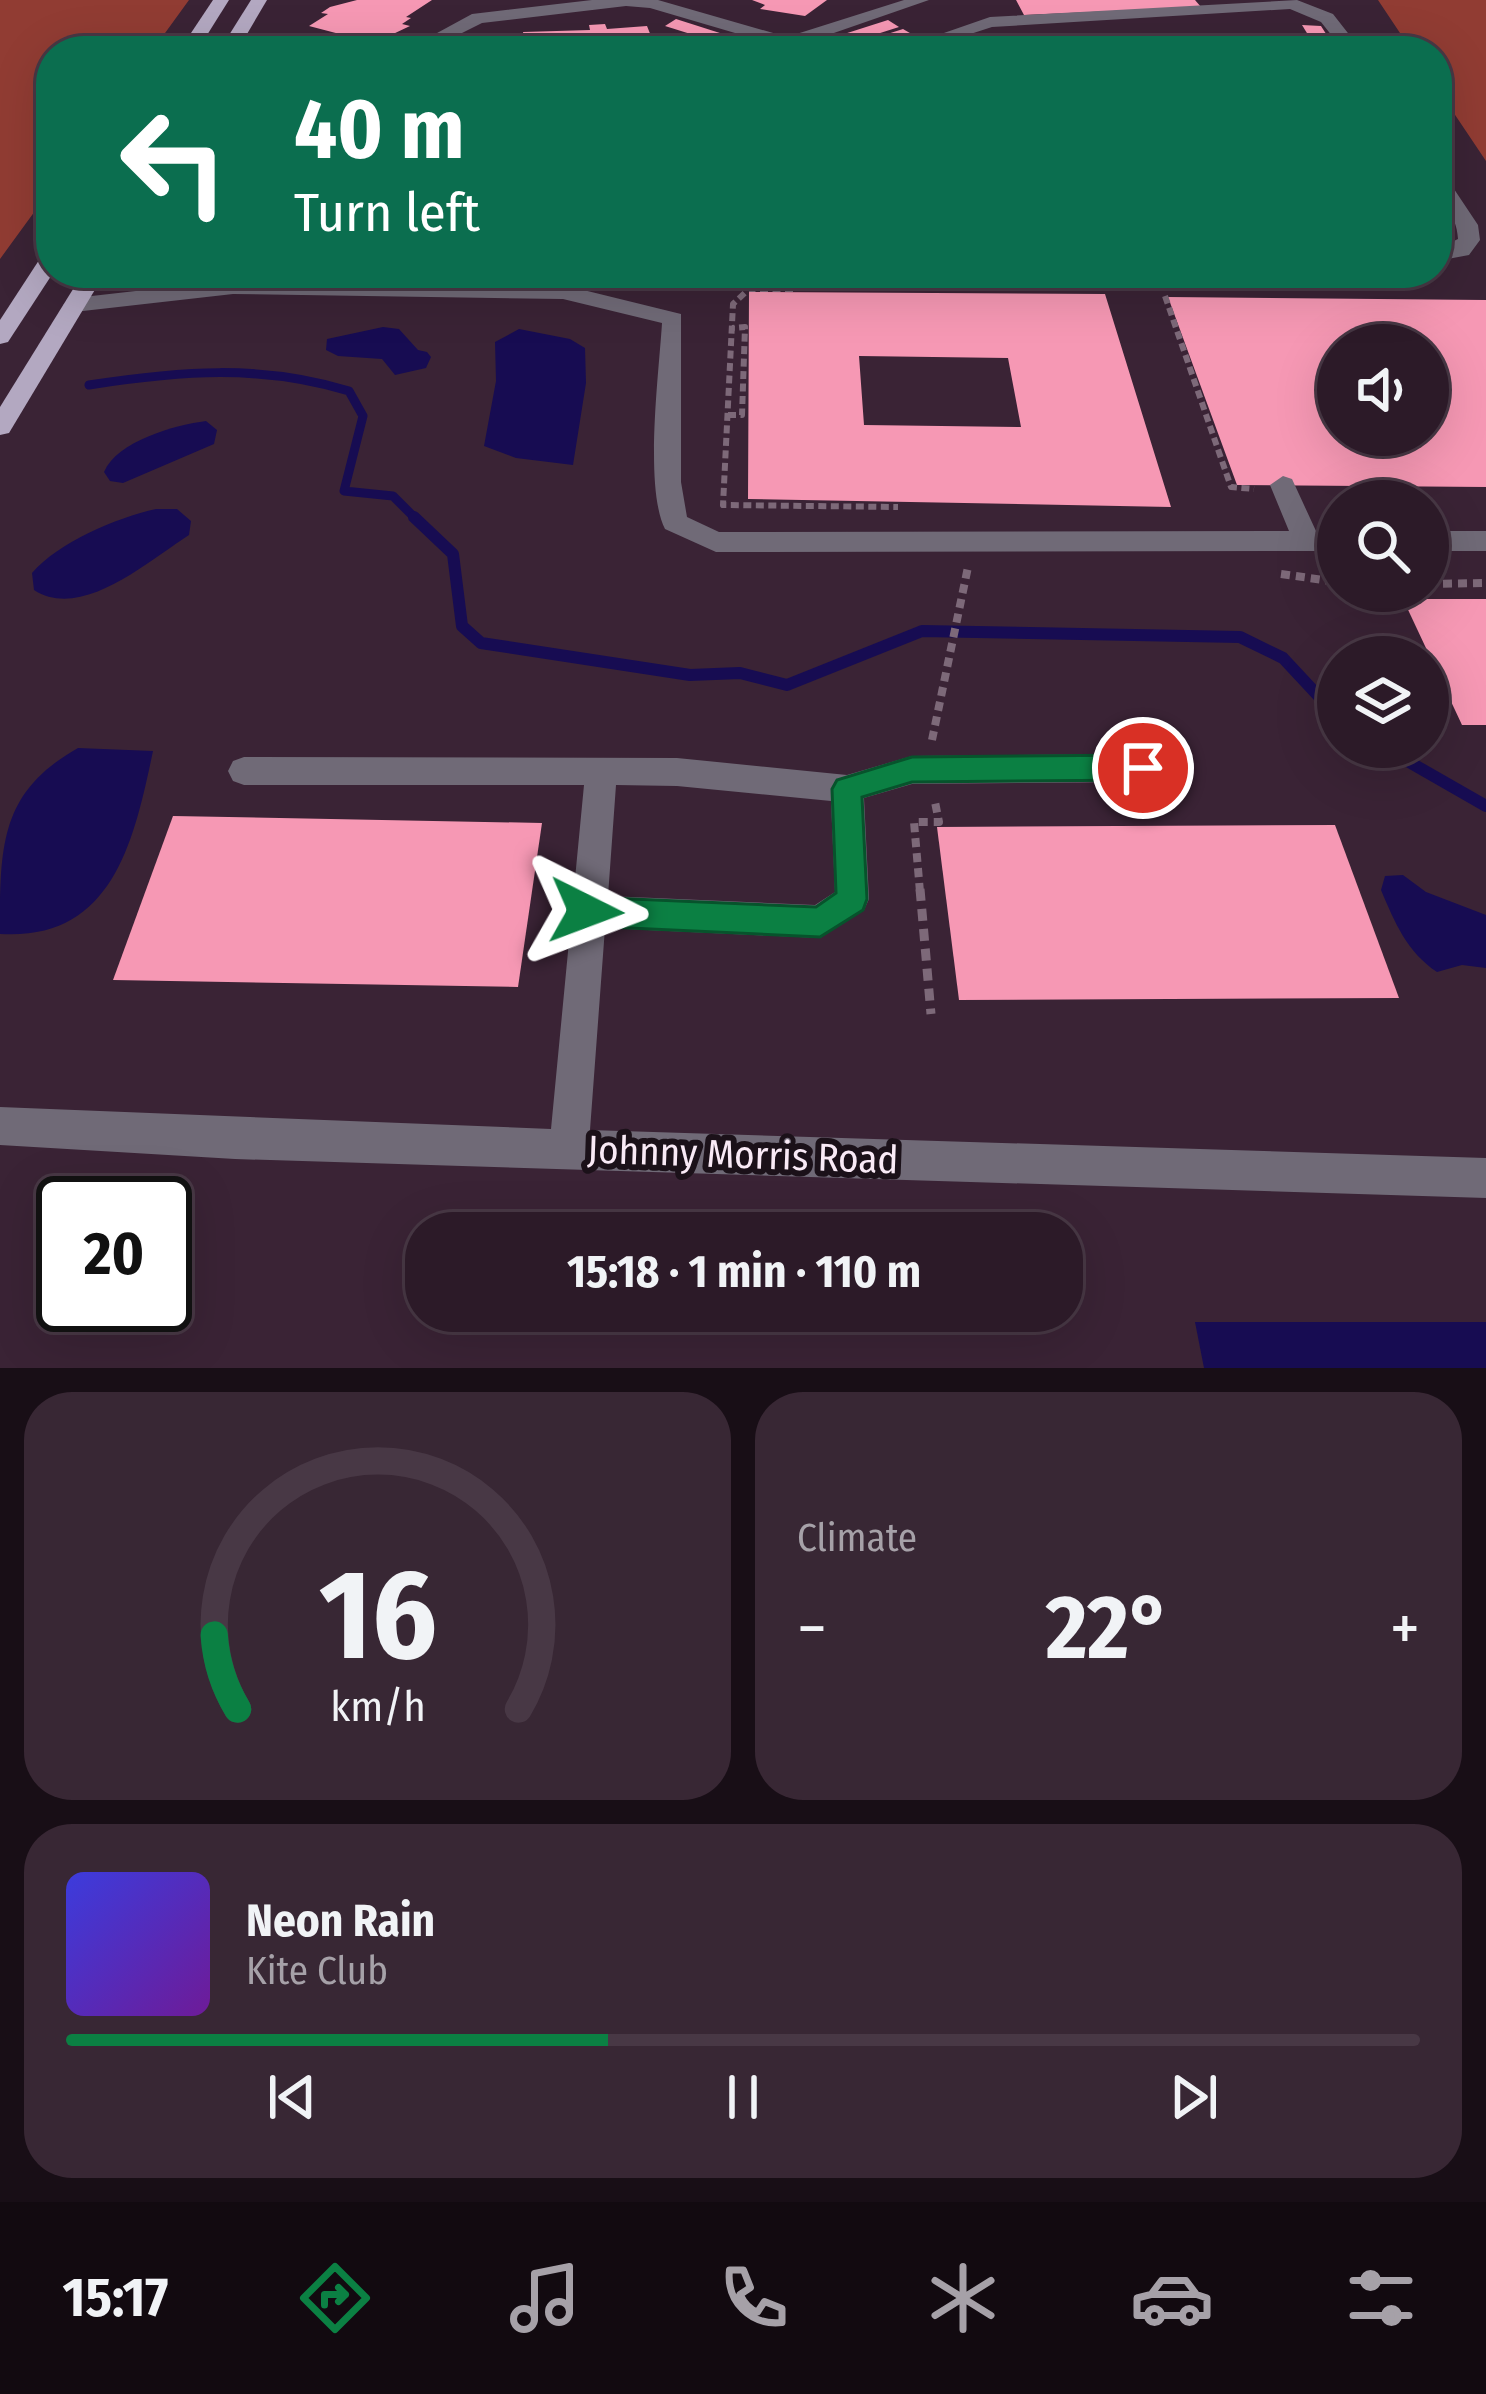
<!DOCTYPE html>
<meta charset="utf-8">
<style>
body{margin:0;font-family:"Fira Sans Condensed",sans-serif;background:#382734;color:#f1f3f6;height:100vh;display:flex;flex-direction:column;font-size:45px;white-space:nowrap}
*{box-sizing:border-box;margin:0}
p{font-size:39px;color:#a6a1a8}
.icon{flex:none;width:66px;height:66px;fill:none;stroke:currentColor;stroke-width:2;stroke-linecap:round;stroke-linejoin:round}
.map{position:relative;height:1368px;overflow:hidden}
.details{display:flex;flex-direction:column;gap:24px;padding:24px;background:#180e16;flex:1}
.details>*{flex:none}
.banner{position:absolute;left:36px;top:36px;width:1416px;height:252px;border-radius:48px;box-shadow:0 12px 48px #0002,0 0 0 3px #483845;background:#0b6e4f;color:#fff;overflow:hidden}
.fabs{position:absolute;left:1317px;top:324px;display:grid;gap:24px}
.fabs a{display:grid;place-items:center;width:132px;height:132px;border-radius:50%;background:#2c1a28;box-shadow:0 12px 48px #0002,0 0 0 3px #483845;font-size:60px}
.speed{position:absolute;left:36px;top:1176px;display:flex;gap:24px;font-size:60px;font-weight:700;text-align:center}
.speed>*{display:grid;place-content:center;width:156px;height:156px;border-radius:50%;background:#2c1a28;box-shadow:0 12px 48px #0002,0 0 0 3px #483845;line-height:1}
.speed .limit{border:6px solid #111;border-radius:18px;background:#fff;color:#111}
.pin{position:absolute;display:grid;place-items:center;width:102px;height:102px;color:#fff;margin:-51px;border:6px solid #fff;border-radius:50%;box-shadow:0 3px 12px #0007}
.me{position:absolute;width:132px;margin:-66px;rotate:93deg;stroke-linejoin:round;filter:drop-shadow(0 0 9px #0008)}
.turn{display:flex;align-items:center;gap:42px;height:252px;padding:0 60px;font-size:54px}
.turn .icon{width:156px;height:156px;stroke-width:2.5}
.turn b{display:block;font-size:84px;line-height:102px}
.big{font-size:90px;font-weight:700;line-height:1.1}
.details .tile{flex:1;display:flex;flex-direction:column;justify-content:center;gap:18px;min-width:0;padding:0 42px;border-radius:48px;background:#382734}
.details .dial{align-items:center;gap:0}
.dial svg{height:312px;overflow:visible;fill:none;stroke:#483845;stroke-width:7;stroke-linecap:round;text-anchor:middle}
.dial text{fill:#f1f3f6;stroke:none}
.song{display:flex;align-items:center;gap:36px}
.cover{width:144px;height:144px;border-radius:18px;background:linear-gradient(135deg,hsl(240 70% 55%),hsl(280 70% 35%))}
.played{height:12px;border-radius:6px;background:linear-gradient(90deg,#0b8043 40%,#483845 40%)}
.keys{display:flex;justify-content:space-around;direction:ltr}
.heat{display:flex;justify-content:space-between;align-items:center;font-size:66px;direction:ltr}
.details .tiles{flex:1;display:grid;gap:24px;grid-template-columns:1fr 1fr}
.tile:last-child{grid-column:span 2}
.trip{position:absolute;left:405px;top:1212px;width:678px;height:120px;border-radius:48px;background:#2c1a28;box-shadow:0 12px 48px #0002,0 0 0 3px #483845;font-weight:700;line-height:120px;text-align:center}
.menu{display:flex;height:192px;justify-content:space-around;align-items:center;background:#120a10;color:#a6a1a8}
.menu .icon{width:84px;height:84px}
.menu .current{color:#0b8043}
.menu b{font-size:54px;color:#f1f3f6}
.map>svg:first-child{display:block}
</style>
<div class="map">
<svg width="1486" height="1368" viewBox="0 0 1486 1368">
<rect width="100%" height="100%" fill="#3a2335"/>
<!-- forest -->
<g fill="#913c33">
<polygon points="0,0 189,0 152,51 51,51 51,189 0,259"/>
<polygon points="1378,0 1486,0 1486,161 1437,88 1437,51 1412,51"/>
</g>
<!-- water -->
<g fill="#170c52">
<polygon points="383,327 399,329 418,350 427,352 431,357 426,368 395,375 382,359 338,356 326,350 327,339"/>
<polygon points="519,329 570,339 585,348 586,383 573,465 516,458 484,446 496,381 495,342"/>
<path d="M206,421L217,430L214,444L123,483L110,481L104,472C117,441 175,425 206,421Z"/>
<path d="M156,509H177L191,521L189,535C148,561 82,621 34,590L32,573C59,542 116,518 156,509Z"/>
<path d="M78,748L153,751C134,841 113,941 0,934C0,845 0,792 78,748Z"/>
<path d="M1403,875L1426,892L1486,915V968L1462,965L1437,972C1407,952 1395,923 1381,890L1385,876Z"/>
<polygon points="1195,1322 1486,1322 1486,1368 1204,1368"/>
</g>
<g fill="none" stroke-linecap="round" stroke-linejoin="round">
<!-- stream-far1 -->
<path stroke="#170c52" stroke-width="9" d="M89,385C179,371 261,364 349,391L363,416L344,491L393,496L417,520"/>
<!-- stream -->
<g stroke="#170c52" stroke-width="12">
<polyline points="414,517 453,554 462,626 481,643 690,675 740,673 787,685 922,631 1240,637 1283,658 1338,717"/>
<polyline points="1383,747 1486,806"/>
</g>
</g>
<!-- building -->
<g fill="#f698b4" fill-rule="evenodd">
<polygon points="357,0 432,0 406,17 411,18 402,24 410,26 374,43 309,26 328,14 321,13 330,7"/>
<polygon points="752,0 827,0 805,16 760,9 765,5"/>
<polygon points="1016,0 1195,0 1201,7 1024,15"/>
<polygon points="676,19 723,34 713,41 665,26"/>
<polygon points="888,20 899,27 852,42 841,35"/>
<polygon points="605,24 607,29 647,26 657,51 489,51 487,41 524,37 523,32 590,30 589,25"/>
<polygon points="1302,25 1321,26 1337,51 1318,51"/>
<polygon points="903,29 915,36 870,51 856,44"/>
<polygon points="1221,33 1226,39 1265,37 1277,51 1111,51 1107,43 1144,42 1140,36 1208,38 1205,34"/>
<polygon points="1050,41 1067,51 997,51 1012,45 1018,50"/>
<polygon points="1242,273 1343,273 1347,280 1245,279"/>
<path d="M749,292L1105,294L1171,507L748,499ZM859,356L1008,358L1021,427L864,425Z"/>
<path d="M1168,297L1486,300V487L1237,485ZM1338,345H1428V435H1338Z"/>
<polygon points="1403,599 1486,599 1486,725 1462,725"/>
<polygon points="173,816 542,823 518,987 113,980"/>
<polygon points="1335,825 1399,998 959,1000 937,827"/>
</g>
<g fill="none" stroke-linecap="round" stroke-linejoin="round">
<!-- path-far2 -->
<g stroke="#7d6979" stroke-width="6" stroke-dasharray="8 4.5" stroke-linecap="butt">
<polyline points="793,289 749,289 733,304 723,505 898,507"/>
<polyline points="1165,296 1231,487 1254,489"/>
<polyline points="728,415 742,415 745,327 732,328"/>
</g>
<!-- path-far1 -->
<g stroke="#7d6979" stroke-width="8" stroke-dasharray="9 6" stroke-linecap="butt">
<polyline points="1281,574 1338,582"/>
<polyline points="1428,584 1486,583"/>
<polyline points="932,740 968,567"/>
<polyline points="920,892 914,822 939,822 935,802"/>
</g>
<!-- path -->
<polyline stroke="#7d6979" stroke-width="9" stroke-dasharray="12 8" stroke-linecap="butt" points="920,889 931,1014"/>
<!-- minor -->
<g fill="#706a77" fill-rule="evenodd">
<polygon points="592,0 658,0 787,37 904,0 929,0 805,43 824,51 796,51 650,8 626,6 482,23 426,51 404,51 472,14"/>
<polygon points="1297,0 1333,14 1362,51 1344,51 1321,22 1290,9 992,27 918,51 892,51 990,17"/>
<path d="M1437,172L1444,174L1478,225L1480,240L1469,255L1437,261V249L1458,239C1457,212 1437,202 1437,172Z"/>
<path d="M233,280L563,285L681,314V482L687,517L719,532L1289,531L1270,485L1283,476L1292,479L1316,531H1338V551L716,552L665,529C644,487 659,373 662,323L563,299L233,294L74,312L63,305L74,298Z"/>
<rect x="1428" y="531" width="58" height="20"/>
<path d="M1143,754L1154,758L1159,768L1154,778L1143,782L912,784L864,798L869,899L864,910L820,938L605,928L590,1130L1486,1158V1198L235,1159L0,1145V1107L551,1129L584,785H244L233,781L228,771L233,761L244,757L677,758L847,775L912,756ZM616,785L677,786L831,801L835,892L815,905L608,896Z"/>
</g>
<!-- major -->
<g fill="#b3a8c1" fill-rule="evenodd">
<polygon points="213,0 229,0 197,51 179,51"/>
<polygon points="251,0 267,0 237,51 219,51"/>
<polygon points="51,253 53,273 8,342 0,344 0,320 43,254"/>
<polygon points="83,273 105,273 9,433 0,435 0,407"/>
</g>
</g>
<!-- route -->
<polygon fill="#0b8043" stroke="#07532c" stroke-width="3" points="1143,755 1153,759 1158,768 1153,776 1143,780 912,782 862,797 867,899 863,910 820,937 586,926 575,922 570,911 575,901 586,897 816,907 836,893 832,789 837,780 912,757"/>
<g text-anchor="middle" dominant-baseline="central" stroke-width="12" stroke-linejoin="round" paint-order="stroke">
<!-- near-street labels -->
<g font-size="39" fill="#f9eaf6" stroke="#1b1119">
<text transform="translate(743 1155) rotate(2)">Johnny Morris Road</text>
</g>
</g>
</svg>
<div class="fabs">
<a><svg class="icon" aria-label="sound" viewBox="0 0 24 24"><path d="M4 9h4l5-4v14l-5-4H4zM17 9q2 3 0 6"/></svg></a>
<a><svg class="icon" aria-label="search" viewBox="0 0 24 24"><circle cx="10" cy="10" r="6"/><path d="M15 15l6 6"/></svg></a>
<a><svg class="icon" aria-label="layers" viewBox="0 0 24 24"><path d="M12 4l9 5-9 5-9-5zM3 14l9 5 9-5"/></svg></a>
</div>
<div class="speed"><div class="limit">20</div></div>
<div class="pin" style="left:1143px;top:768px;background:#d93025"><svg class="icon" aria-label="arrive" viewBox="0 0 24 24"><path d="M6 21V4h12l-3 4 3 4H6"/></svg></div>
<svg class="me" style="left:586px;top:911px" viewBox="-20 -20 40 40"><path d="M0-17L14 15 0 8-14 15z" fill="#0b8043" stroke="#fff" stroke-width="4"/></svg>
<div class="trip">15:18 · 1 min · 110 m</div>
<div class="banner">
<div class="turn"><svg class="icon" aria-label="left" viewBox="0 0 24 24"><path d="M17 20v-9H6M10 6l-5 5 5 5"/></svg><div><b>40 m</b>Turn left</div></div>
</div>
</div>
<section class="details">
<div class="tiles">
<div class="tile dial"><svg viewBox="0 0 100 80">
<path d="M14 69A42 42 0 1 1 86 69"/>
<path d="M14 69A42 42 0 0 1 8 50" stroke="#0b8043"/>
<text x="50" y="56" font-size="32" font-weight="700">16</text>
<text x="50" y="72" font-size="11">km/h</text>
</svg></div>
<div class="tile"><p>Climate</p>
<div class="heat"><a>−</a><b class="big">22°</b><a>+</a></div>
</div>
<div class="tile">
<div class="song"><i class="cover"></i><div><b>Neon Rain</b><p>Kite Club</p></div></div>
<div class="played"></div>
<div class="keys"><svg class="icon" aria-label="previous" viewBox="0 0 24 24"><path d="M18 5L8 12l10 7zM5 5v14"/></svg><svg class="icon" aria-label="pause" viewBox="0 0 24 24"><path d="M8 5v14M16 5v14"/></svg><svg class="icon" aria-label="next" viewBox="0 0 24 24"><path d="M6 5l10 7-10 7zM19 5v14"/></svg></div>
</div>
</div>
</section>
<nav class="menu">
<b>15:17</b>
<svg class="icon current" aria-label="directions" viewBox="0 0 24 24"><path d="M12 3l9 9-9 9-9-9zM9 14v-3h6M13 9l2 2-2 2"/></svg>
<svg class="icon" aria-label="music" viewBox="0 0 24 24"><path d="M9 18V5l10-2v13"/><circle cx="6" cy="18" r="3"/><circle cx="16" cy="16" r="3"/></svg>
<svg class="icon" aria-label="phone" viewBox="0 0 24 24"><path d="M5 4h4l2 5-3 2q2 4 5 5l2-3 5 2v4C11 20 4 13 5 4z"/></svg>
<svg class="icon" aria-label="climate" viewBox="0 0 24 24"><path d="M12 3v18M4 7l16 10M4 17L20 7"/></svg>
<svg class="icon" aria-label="car" viewBox="0 0 24 24"><path d="M5 17H2v-5l4-1 3-4h7l3 4 3 1v5h-3M9 17h6M6 11h13"/><circle cx="7" cy="17" r="2"/><circle cx="17" cy="17" r="2"/></svg>
<svg class="icon" aria-label="filters" viewBox="0 0 24 24"><path d="M4 7h16M4 17h16"/><circle cx="9" cy="7" r="2"/><circle cx="15" cy="17" r="2"/></svg>
</nav>
